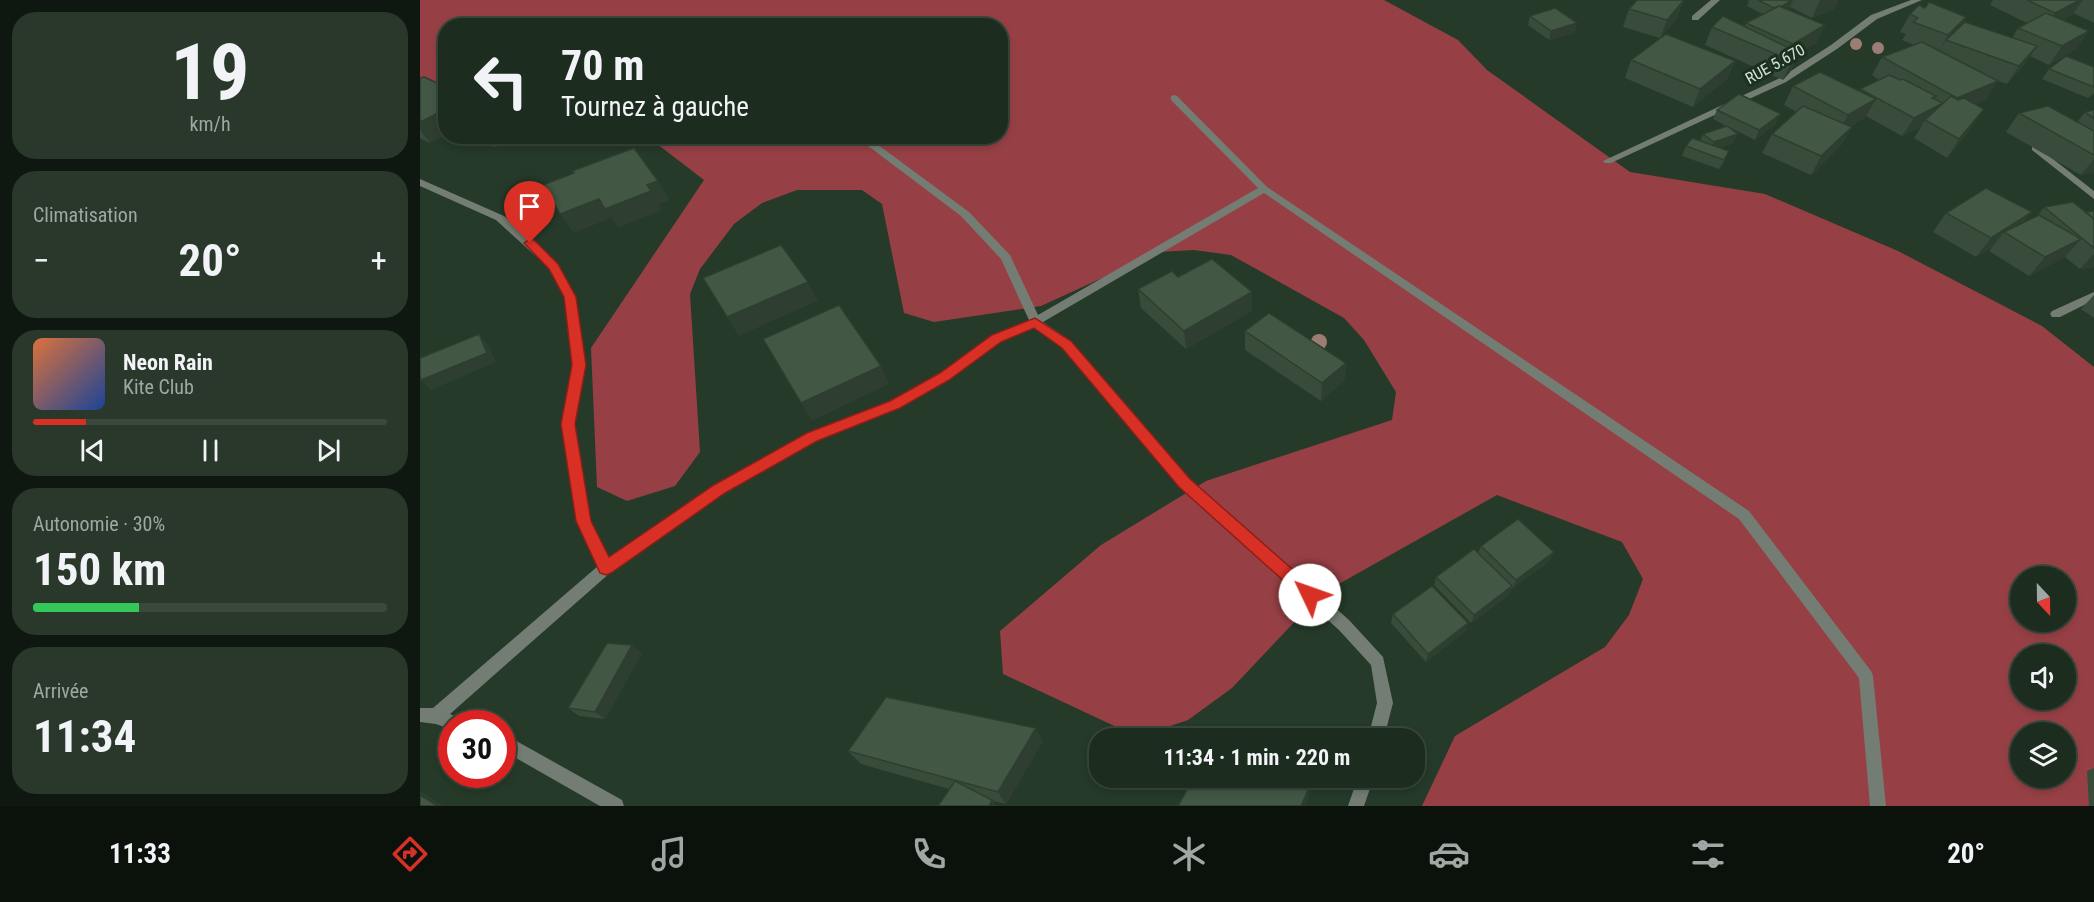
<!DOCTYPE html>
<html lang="fr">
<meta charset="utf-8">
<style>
body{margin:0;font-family:"Roboto Condensed",sans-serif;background:#29382b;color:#f1f3f6;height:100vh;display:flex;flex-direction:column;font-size:22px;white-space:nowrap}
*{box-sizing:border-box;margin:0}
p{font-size:20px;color:#a0a7a4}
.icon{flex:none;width:33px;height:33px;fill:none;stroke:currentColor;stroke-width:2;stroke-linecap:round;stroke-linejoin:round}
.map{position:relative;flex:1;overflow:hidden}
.details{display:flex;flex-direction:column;gap:12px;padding:12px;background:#0f1810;width:420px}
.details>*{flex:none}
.banner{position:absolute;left:18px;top:18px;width:570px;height:126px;border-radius:24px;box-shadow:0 3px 9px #0003,0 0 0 2px #3a483c;background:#1c2c1e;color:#f1f3f6;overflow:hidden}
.needle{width:39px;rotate:158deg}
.fabs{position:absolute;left:1590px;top:566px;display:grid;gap:12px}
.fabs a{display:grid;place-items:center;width:66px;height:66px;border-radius:50%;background:#1c2c1e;box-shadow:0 3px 9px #0003,0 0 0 2px #3a483c;font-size:30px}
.speed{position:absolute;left:18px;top:710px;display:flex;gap:12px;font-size:30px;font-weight:700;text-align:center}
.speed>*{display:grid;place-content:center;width:78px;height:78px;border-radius:50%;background:#1c2c1e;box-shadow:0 3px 9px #0003,0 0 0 2px #3a483c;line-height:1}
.speed .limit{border:9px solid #d22;background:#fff;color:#111}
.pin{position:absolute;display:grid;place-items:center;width:51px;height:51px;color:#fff;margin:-62px -26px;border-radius:50% 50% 50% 0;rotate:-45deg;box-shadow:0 0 6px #0007}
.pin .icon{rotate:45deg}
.me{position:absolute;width:66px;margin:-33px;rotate:312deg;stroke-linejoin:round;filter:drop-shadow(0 0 4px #0008)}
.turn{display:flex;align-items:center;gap:21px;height:126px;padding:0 24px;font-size:27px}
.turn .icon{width:78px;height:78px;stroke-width:2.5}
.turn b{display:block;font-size:42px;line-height:51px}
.big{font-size:45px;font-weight:700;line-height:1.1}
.details .tile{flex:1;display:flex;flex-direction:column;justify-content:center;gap:9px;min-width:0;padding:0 21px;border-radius:24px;background:#29382b}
.details .dial{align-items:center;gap:0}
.dial b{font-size:78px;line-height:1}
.song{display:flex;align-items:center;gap:18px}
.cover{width:72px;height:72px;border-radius:9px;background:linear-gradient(135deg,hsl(20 70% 55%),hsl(220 70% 35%))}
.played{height:6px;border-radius:3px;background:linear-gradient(90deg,#d93025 15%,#3a483c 15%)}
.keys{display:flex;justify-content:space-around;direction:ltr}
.heat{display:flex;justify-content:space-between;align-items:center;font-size:33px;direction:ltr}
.charge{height:9px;border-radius:4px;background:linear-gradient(90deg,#34c759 30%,#3a483c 0)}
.trip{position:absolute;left:669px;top:728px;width:336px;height:60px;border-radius:24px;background:#1c2c1e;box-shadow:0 3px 9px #0003,0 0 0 2px #3a483c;font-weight:700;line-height:60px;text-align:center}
.tabs{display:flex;height:96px;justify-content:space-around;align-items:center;background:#0b120c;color:#a0a7a4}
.tabs .icon{width:42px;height:42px}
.tabs .active{color:#d93025}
.tabs b{font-size:27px;color:#f1f3f6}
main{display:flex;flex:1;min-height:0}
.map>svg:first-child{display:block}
</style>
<main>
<section class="details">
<div class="tile dial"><b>19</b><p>km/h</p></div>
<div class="tile"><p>Climatisation</p>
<div class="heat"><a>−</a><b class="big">20°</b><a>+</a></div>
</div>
<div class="tile">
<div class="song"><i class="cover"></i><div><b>Neon Rain</b><p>Kite Club</p></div></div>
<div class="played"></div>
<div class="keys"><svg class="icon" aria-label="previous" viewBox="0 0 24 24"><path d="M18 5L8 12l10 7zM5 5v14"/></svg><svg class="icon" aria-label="pause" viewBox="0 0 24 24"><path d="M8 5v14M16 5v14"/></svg><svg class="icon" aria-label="next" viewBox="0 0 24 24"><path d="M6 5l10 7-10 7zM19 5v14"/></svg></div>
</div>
<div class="tile"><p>Autonomie · 30%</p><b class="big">150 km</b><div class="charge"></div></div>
<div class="tile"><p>Arrivée</p><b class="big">11:34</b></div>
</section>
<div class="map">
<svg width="1674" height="806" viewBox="0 0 1674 806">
<rect width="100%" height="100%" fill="#253a28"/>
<!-- forest -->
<path fill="#964045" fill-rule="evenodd" d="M0,0H964L1038,40L1067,70L1210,172L1345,194L1478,251L1622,326L1674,367V806H1002L1035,736L1185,647L1209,615L1223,579L1202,542L1077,495L901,594L812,688L768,720L718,737L583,674L580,631L681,545L786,481L972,420L976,392L944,340L924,318L811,255L774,250L739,252L621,306L514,322L484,313L462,204L442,190H377L342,203L314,224L280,269L270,294L280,452L255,486L207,501L177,487L171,348L284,180L228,137L580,136V26H26L25,85L0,92ZM1600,576H1646V621H1600ZM1600,654H1646V699H1600ZM1600,732H1646V777H1600Z"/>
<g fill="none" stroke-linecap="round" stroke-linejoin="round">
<!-- minor -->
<g fill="#737d74" fill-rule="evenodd">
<polygon points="1291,0 1300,0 1278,20 1272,20 1272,16"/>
<polygon points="1491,0 1502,0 1457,19 1417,49 1366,82 1191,163 1185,163 1183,161 1360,78 1411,45 1451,15"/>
<polygon points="754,95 757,96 847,187 1329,511 1451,671 1453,676 1466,806 1450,806 1439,678 1319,519 844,193 623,322 651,341 770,479 929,620 963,657 973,703 964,738 948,738 957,703 951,665 919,630 760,487 643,347 614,327 581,342 528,379 479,407 396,440 305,493 191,572 30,714 39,718 42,723 32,723 32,730 16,724 0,722 0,708 13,708 178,566 157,521 142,424 153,365 145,297 130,269 76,220 0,186 0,179 84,216 138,264 155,297 165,365 154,424 171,521 188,559 295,485 388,434 471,401 520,373 573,336 609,320 581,259 541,216 435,136 446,136 549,212 590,255 618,315 838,188 751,100 751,96"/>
<polygon points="1615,145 1674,191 1674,199 1612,150 1612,146"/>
<polygon points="1674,292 1674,300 1640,317 1632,317 1630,314 1632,311"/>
<polygon points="82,733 202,800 204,806 180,806 82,750"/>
<polygon points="938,777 954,777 944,806 928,806"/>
</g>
</g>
<!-- trees -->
<g fill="#9c7d74">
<circle cx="1436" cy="44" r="6"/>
<circle cx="1458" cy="48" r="6"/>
<circle cx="899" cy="342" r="8"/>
</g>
<!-- wall -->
<g fill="#394c3b">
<polygon points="1264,0 1257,18 1240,38 1203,27 1209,9"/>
<polygon points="1329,0 1418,0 1414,9 1392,18 1370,7 1368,9 1405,25 1396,43 1379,53 1370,72 1363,80 1285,45 1292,27 1325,26 1326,23 1343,14 1327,6"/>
<polygon points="1573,0 1674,0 1674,23 1653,13 1652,15 1643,20 1669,31 1656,49 1629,65 1610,56 1604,65 1587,84 1575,80 1566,100 1556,104 1552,127 1527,158 1494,138 1501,127 1482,136 1446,116 1445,118 1431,126 1432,127 1421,145 1391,175 1342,153 1352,134 1377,112 1364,105 1373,86 1438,91 1440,89 1459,80 1452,75 1462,57 1494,45 1482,40 1486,34 1480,32 1490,14 1505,8 1546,17 1542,25 1592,38 1598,28 1607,23 1570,5"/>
<polygon points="1110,16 1155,33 1129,40 1108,25"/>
<polygon points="1211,60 1315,61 1307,79 1273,107 1205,78"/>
<polygon points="1674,67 1674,93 1668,98 1622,79 1629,69"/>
<polygon points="0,78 10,143 0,138"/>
<polygon points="1297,110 1356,124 1335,140 1309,127 1313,143 1300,148 1305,161 1299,169 1262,156 1266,146 1280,141 1283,134 1306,126 1293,119"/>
<polygon points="1674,110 1674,173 1661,175 1586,132 1599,113 1657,122 1665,112"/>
<polygon points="39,136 91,136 77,147 43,142"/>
<polygon points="1624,207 1666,212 1674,211 1674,267 1660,269 1645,257 1609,276 1569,251 1572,247 1556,257 1513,232 1526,213 1603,223 1617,216"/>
<polygon points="758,277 832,311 766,349 721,308 718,289"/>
<polygon points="1674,295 1674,318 1661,309"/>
<polygon points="825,331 926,363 924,381 901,401 825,350"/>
<polygon points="1061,546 1130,561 1093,588 1092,588 1089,595 1051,623 1014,585 1016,577 1058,553"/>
<polygon points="973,614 1048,623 1045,632 1006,662 971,623"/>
<polygon points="222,653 185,719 159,716 148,708"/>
<polygon points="623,741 586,804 573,801 576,806 518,806 529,789 441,764 428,751"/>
<polygon points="1674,768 1674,806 1669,806 1667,771"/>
</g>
<!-- shaded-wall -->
<g fill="#2e3e30">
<polygon points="1264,0 1257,18 1240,38 1247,20"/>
<polygon points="1372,0 1373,0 1369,9 1352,19 1357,9"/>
<polygon points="1400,0 1418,0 1414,9 1392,18"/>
<polygon points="1660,0 1663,0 1652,15 1623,31 1635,13"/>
<polygon points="1546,17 1535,35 1526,40 1517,54 1528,35"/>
<polygon points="1157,23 1155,33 1129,40 1131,31"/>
<polygon points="1405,25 1396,43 1368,60 1366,59 1373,44"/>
<polygon points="1669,31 1656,49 1629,65 1642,46"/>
<polygon points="1617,46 1604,65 1587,84 1599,66"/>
<polygon points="1379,53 1370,72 1363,80 1372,61"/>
<polygon points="1315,61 1307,79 1273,107 1280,89"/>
<polygon points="1578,81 1566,100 1525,117 1537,98"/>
<polygon points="1516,96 1506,111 1523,103 1511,122 1505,120 1501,127 1482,136 1494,118 1512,98"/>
<polygon points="1456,99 1445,118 1418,133 1428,115"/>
<polygon points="26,109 26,135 10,143 0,130 0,122"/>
<polygon points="1564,109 1552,127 1527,158 1539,139"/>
<polygon points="1361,114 1356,124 1335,140 1339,130"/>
<polygon points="1432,127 1421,145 1391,175 1401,156"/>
<polygon points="1318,134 1313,143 1289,152 1294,142"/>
<polygon points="69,136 91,136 77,147"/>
<polygon points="1309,151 1305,161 1299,169"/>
<polygon points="1674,159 1674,173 1661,175"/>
<polygon points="238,181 250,200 239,204 242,210 198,228 185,209 227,185"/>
<polygon points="179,199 191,218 154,233 140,214"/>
<polygon points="1612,212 1597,231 1584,232 1572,247 1556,257 1571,238"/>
<polygon points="1661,239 1644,258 1609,276 1625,257"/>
<polygon points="1674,254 1674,267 1660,269"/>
<polygon points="388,282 398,301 319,336 307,317"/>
<polygon points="832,292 832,311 766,349 764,331"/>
<polygon points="59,334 68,344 76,362 11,390 1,380"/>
<polygon points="926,363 924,381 901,401 902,383"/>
<polygon points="461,366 469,384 392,421 381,403"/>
<polygon points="1134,552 1130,561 1093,588 1096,580"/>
<polygon points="1092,586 1089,595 1051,623 1054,615"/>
<polygon points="1048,623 1045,632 1006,662 1008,654"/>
<polygon points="212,645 222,653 185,719 175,712"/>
<polygon points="616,728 623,741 586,804 578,792"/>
<polygon points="894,777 895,777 893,787 885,806 881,806"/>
<polygon points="0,791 24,806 18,806 0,795"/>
<polygon points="572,800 576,806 569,806"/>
</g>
<!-- building -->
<g fill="#425845" stroke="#2e3e30" stroke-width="1.5">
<polygon points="1217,0 1264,0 1247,20 1209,9"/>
<polygon points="1338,0 1372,0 1361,7 1359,6 1354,8"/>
<polygon points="1607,0 1660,0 1635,13"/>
<polygon points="1509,2 1546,17 1528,35 1493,22 1498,18 1490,14 1499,5 1505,8"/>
<polygon points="1359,6 1405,25 1373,44 1326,23"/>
<polygon points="1135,8 1157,23 1131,31 1110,16"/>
<polygon points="1626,13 1669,31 1642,46 1598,28"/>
<polygon points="1303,16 1379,53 1372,61 1292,27"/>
<polygon points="1545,22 1617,46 1599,66 1526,40"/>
<polygon points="1246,34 1315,61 1280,89 1211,60"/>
<polygon points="1502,42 1578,81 1537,98 1462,57"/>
<polygon points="1646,56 1674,67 1674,87 1629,69"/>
<polygon points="1400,72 1456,99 1428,115 1373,86"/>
<polygon points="1469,75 1480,80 1483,79 1516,96 1512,98 1523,103 1494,118 1440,89"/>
<polygon points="4,77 26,87 26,109 0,122 0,78"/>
<polygon points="1319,94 1361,114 1339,130 1297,110"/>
<polygon points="1531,96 1538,100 1544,98 1564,109 1539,139 1505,120"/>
<polygon points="1383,106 1432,127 1401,156 1352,134"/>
<polygon points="1628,106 1674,131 1674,155 1599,113"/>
<polygon points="1674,110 1674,118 1665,112"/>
<polygon points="1307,126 1318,134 1294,142 1283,134"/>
<polygon points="1272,138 1309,151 1304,160 1266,146"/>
<polygon points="214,148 238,181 227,185 231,191 185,209 179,199 140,214 123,185 154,173 152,171"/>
<polygon points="1566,188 1612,212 1571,238 1526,213"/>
<polygon points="1653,202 1674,219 1674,248 1624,207"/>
<polygon points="1674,211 1674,219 1666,212"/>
<polygon points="1619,215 1661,239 1625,257 1584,232"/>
<polygon points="361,245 388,282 307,317 283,278"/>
<polygon points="792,259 832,292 764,331 718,289 752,271 758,277"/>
<polygon points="419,305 461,366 381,403 343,339"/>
<polygon points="849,313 926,363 902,383 825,331"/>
<polygon points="59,334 67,353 1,380 0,376 0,358"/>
<polygon points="1098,519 1134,552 1096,580 1061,546"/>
<polygon points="1054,549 1092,586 1054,615 1016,577"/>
<polygon points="1012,586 1048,623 1008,654 973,614"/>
<polygon points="187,643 212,645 175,712 148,708"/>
<polygon points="466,697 616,728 578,792 428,751"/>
<polygon points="800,727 823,738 794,738"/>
<polygon points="774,777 894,777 881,806 758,806"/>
<polygon points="535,781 572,800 569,806 518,806"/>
<polygon points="0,795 18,806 0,806"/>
</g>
<!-- route -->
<polygon fill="#d93025" stroke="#8d1f18" stroke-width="1.5" points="110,239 114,240 138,264 156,297 166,365 155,424 171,521 189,557 294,485 387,433 470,401 520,373 572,335 615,318 651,341 770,479 896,590 898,595 896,600 890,602 885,600 759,487 642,348 614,328 581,342 529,380 480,408 397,441 305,493 191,573 186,575 180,573 156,521 141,424 152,365 144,297 129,269 104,243"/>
<g text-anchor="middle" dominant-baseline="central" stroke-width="6" stroke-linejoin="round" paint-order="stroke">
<!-- far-street labels -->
<g font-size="16" fill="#d5e2d6" stroke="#1b301e">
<text transform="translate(1355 64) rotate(-29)">RUE 5.670</text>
</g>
</g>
</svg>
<div class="fabs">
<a><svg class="needle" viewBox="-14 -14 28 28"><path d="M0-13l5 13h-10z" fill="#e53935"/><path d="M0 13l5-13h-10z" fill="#a0a7a4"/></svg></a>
<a><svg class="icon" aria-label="sound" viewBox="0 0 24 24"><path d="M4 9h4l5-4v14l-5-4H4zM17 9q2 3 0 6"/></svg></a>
<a><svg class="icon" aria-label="layers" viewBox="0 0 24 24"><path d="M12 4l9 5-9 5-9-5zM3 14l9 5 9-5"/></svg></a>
</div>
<div class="speed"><div class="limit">30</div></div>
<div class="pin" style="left:110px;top:243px;background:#d93025"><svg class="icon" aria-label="arrive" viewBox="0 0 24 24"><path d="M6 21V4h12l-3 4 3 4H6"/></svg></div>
<svg class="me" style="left:890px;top:595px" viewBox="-20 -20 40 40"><circle r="19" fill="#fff"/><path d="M0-13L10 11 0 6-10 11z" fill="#d93025"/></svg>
<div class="trip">11:34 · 1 min · 220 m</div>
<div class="banner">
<div class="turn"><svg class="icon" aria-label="left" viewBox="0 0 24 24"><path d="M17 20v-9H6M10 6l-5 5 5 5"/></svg><div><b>70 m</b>Tournez à gauche</div></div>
</div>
</div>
</main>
<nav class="tabs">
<b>11:33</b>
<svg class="icon active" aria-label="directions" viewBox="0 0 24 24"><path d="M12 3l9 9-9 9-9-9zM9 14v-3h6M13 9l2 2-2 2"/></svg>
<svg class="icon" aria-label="music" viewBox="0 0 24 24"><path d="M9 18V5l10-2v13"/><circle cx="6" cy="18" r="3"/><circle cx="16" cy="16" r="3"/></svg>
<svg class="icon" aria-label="phone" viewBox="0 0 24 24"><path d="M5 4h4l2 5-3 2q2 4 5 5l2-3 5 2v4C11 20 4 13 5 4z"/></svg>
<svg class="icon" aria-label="climate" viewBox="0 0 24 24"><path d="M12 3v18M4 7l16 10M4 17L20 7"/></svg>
<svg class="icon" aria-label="car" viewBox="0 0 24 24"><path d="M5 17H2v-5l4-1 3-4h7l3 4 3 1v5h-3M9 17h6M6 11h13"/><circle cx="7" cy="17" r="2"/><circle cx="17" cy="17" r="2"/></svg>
<svg class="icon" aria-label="filters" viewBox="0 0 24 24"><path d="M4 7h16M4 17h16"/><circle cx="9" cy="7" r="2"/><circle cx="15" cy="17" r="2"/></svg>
<b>20°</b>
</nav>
